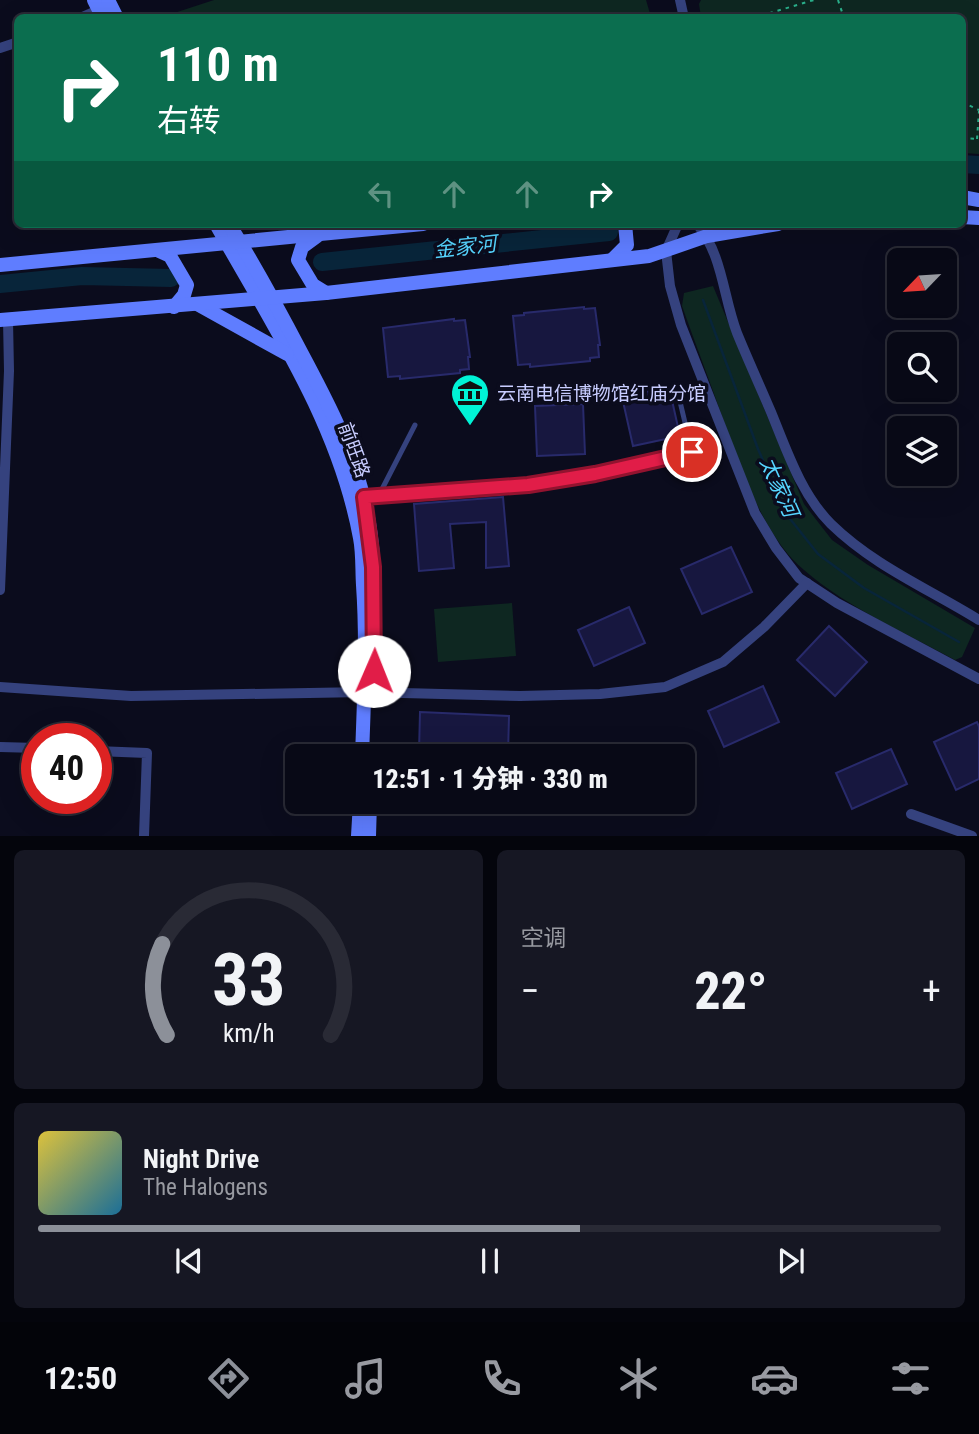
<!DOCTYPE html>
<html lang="zh">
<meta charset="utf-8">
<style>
body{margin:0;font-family:"Roboto Condensed","Noto Sans SC",sans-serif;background:#161723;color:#f1f3f6;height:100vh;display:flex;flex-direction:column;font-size:26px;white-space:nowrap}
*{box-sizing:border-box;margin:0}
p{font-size:23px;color:#989aa1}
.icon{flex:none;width:38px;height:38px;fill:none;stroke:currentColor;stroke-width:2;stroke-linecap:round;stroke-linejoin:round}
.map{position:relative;height:836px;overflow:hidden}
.panel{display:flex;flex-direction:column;gap:14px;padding:14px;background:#04050c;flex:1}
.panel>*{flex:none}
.hud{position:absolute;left:14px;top:14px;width:952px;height:214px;border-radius:10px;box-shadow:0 7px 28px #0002,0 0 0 2px #292a35;background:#0b6e4f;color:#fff;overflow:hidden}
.needle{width:46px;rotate:245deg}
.controls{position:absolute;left:887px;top:248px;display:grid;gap:14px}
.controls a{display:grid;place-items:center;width:70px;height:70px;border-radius:10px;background:#080916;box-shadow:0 7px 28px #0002,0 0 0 2px #292a35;font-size:35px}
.speed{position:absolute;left:21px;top:723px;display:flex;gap:14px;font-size:35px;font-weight:700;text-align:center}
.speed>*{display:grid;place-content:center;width:91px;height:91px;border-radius:50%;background:#080916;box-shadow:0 7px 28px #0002,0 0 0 2px #292a35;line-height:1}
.speed .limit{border:10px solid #d22;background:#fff;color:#111}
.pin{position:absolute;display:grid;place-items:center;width:60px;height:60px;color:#fff;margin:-30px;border:4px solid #fff;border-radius:50%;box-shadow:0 2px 7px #0007}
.me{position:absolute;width:77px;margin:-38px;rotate:1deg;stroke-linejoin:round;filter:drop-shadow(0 0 5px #0008)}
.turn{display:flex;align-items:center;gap:24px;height:147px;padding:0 28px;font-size:32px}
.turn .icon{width:91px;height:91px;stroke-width:2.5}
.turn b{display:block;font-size:49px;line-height:60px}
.lanes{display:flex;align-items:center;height:66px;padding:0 28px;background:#0003;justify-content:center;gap:35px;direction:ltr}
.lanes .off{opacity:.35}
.big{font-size:52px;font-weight:800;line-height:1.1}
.panel .tile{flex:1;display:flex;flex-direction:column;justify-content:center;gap:10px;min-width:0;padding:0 24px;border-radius:10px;background:#161723}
.panel .dial{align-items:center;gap:0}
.dial svg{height:182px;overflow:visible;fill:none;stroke:#292a35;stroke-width:7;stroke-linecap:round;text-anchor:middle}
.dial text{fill:#f1f3f6;stroke:none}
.song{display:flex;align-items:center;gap:21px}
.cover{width:84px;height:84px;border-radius:10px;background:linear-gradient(135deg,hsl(50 70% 55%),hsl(200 70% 35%))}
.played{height:7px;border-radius:4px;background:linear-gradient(90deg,#8c9099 60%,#292a35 60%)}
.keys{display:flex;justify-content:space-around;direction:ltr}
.heat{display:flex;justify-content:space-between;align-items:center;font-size:38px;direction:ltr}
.panel .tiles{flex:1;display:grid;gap:14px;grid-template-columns:1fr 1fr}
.tile:last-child{grid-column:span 2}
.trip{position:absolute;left:285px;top:744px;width:410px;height:70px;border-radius:10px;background:#080916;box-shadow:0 7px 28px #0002,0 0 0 2px #292a35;font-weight:800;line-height:70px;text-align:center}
.dock{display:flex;height:112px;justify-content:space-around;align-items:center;background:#030409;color:#989aa1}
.dock .icon{width:49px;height:49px}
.dock .current{color:#8c9099}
.dock b{font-size:32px;color:#f1f3f6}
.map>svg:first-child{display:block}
</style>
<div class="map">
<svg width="979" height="836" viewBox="0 0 979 836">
<rect width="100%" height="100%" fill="#0b0c1d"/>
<!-- green -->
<g fill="#0e2721">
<polygon points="214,0 646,0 651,17 162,17"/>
<polygon points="701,0 979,0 979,154 963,153 962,18 701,17 699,4"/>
<path d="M713,286L804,504L832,540L868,565L975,628L962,657L955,660C904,632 848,608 804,570C762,535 741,466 722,416C709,379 695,343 682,306L684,293Z"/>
<polygon points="512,603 516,656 438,662 434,609"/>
</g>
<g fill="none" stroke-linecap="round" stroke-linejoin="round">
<!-- stream -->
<polyline stroke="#08253a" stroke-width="2.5" points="703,300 758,449 787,515 818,554 864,588 959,642"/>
<!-- river -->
<g stroke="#08253a" stroke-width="18">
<polyline points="962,164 979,165"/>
<polyline points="322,262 609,232"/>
<polyline points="0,284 82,276 171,278"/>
</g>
</g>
<!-- building -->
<g fill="#17173f" stroke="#282a6b" stroke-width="2">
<polygon points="13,63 18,63 18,117"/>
<polygon points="584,307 584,309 595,308 600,345 598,345 599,357 590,358 590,361 530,367 530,364 518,365 513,316 524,315 524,313"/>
<polygon points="454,319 454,321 465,320 470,357 468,357 469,369 460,370 460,373 400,379 400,376 388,377 383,328"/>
<polygon points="669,387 680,436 633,446 622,397"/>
<polygon points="583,404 585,454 537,456 535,406"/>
<polygon points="503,497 509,566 486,568 486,522 450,524 454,568 419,571 414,504"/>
<polygon points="731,547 752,592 702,614 681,569"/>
<polygon points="629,607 645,643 594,666 578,630"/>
<polygon points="829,626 867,662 835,696 797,660"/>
<polygon points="763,686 779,722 724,747 708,711"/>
<polygon points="420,712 509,716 508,755 419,752"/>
<polygon points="977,722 979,727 979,779 956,790 934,742"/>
<polygon points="891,749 907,784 852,809 836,773"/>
</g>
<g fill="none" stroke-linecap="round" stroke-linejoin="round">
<!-- path -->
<g stroke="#2ab08b" stroke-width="2" stroke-dasharray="3.5 5" stroke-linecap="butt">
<polyline points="838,0 844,18"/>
<polyline points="753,18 814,0"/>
<polyline points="962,102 979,110"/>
<polyline points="962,138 979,139"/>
<polyline points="977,139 979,111"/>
</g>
<!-- lane -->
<g stroke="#35427e" stroke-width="5">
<polyline points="677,389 692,452"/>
<polyline points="379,495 415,425"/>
</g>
<!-- street -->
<g stroke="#35427e" stroke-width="10">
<polyline points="680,0 684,18"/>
<polyline points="80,18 105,7"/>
<polyline points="0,48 18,42"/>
<polyline points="678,224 666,251 670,286 681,325 755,513 776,548 799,578 837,603 979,679"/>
<path d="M697,224C723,255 723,297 737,333C748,360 760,386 771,412C787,451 801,494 831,524C874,566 929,589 979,620"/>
<polyline points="364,497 528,485 595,474 692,452"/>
<polyline points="0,590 9,371 8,320"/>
<polyline points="0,687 131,696 364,692 520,696 600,694 665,687 723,662 764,627 807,583"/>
<polyline points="0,747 37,748"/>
<polyline points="96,751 147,753 144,836"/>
<polyline points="911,814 972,836"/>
</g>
<!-- secondary -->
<g stroke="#5f7dff" stroke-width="14">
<polyline points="94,0 103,18"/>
<polyline points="108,0 117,18"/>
<polyline points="962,197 979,200"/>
<polyline points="962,217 979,218"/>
<path d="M216,224C272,324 339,423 360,538C363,553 362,570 363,585C367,642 364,699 362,756"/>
<path d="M229,224C255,266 279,310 302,354C326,399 350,445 363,495C375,539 375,587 374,632"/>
<polyline points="317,236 302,247 298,260 313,285 326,293"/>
<polyline points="159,251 170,256 187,285 184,295 174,307"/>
<polyline points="613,259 627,245 625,224"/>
<polyline points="0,265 423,224"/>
<polyline points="197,304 287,354"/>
<polyline points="0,320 326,293 649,256 707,236 778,224"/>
<polyline points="358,836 360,802"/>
<polyline points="369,836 370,802"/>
</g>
</g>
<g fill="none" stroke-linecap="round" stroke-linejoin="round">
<defs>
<polyline id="route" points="374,671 373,567 364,497 528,485 595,474 692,452"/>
</defs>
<!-- route casing -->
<use href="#route" stroke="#92132f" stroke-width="18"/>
<!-- route -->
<use href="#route" stroke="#e11d48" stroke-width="12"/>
</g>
<!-- icons -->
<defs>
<symbol id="museum-pin" viewBox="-11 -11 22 30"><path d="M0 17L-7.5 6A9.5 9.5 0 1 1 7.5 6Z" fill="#00f3d6" stroke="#0b0c1d"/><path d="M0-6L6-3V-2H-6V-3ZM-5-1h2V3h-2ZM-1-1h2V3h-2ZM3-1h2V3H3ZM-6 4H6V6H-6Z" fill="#111"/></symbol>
</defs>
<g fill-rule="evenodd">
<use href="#museum-pin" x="448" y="371" width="44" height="60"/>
</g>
<g text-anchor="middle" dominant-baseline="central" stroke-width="7" stroke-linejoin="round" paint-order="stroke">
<!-- poi labels -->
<g font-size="19" fill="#c8cdff" stroke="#0b0c1d" text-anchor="start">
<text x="497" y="393">云南电信博物馆红庙分馆</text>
</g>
<!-- street labels -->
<g font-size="19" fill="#c8cdff" stroke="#0b0c1d">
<text transform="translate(354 450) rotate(70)">前旺路</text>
</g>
<!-- water labels -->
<g font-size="21" font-style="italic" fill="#56d5ff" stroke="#0b0c1d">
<text transform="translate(465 247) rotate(-6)">金家河</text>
<text transform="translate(779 487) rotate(66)">太家河</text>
</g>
</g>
</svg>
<div class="controls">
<a><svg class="needle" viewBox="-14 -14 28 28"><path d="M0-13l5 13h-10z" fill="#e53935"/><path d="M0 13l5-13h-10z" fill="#989aa1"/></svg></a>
<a><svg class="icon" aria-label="search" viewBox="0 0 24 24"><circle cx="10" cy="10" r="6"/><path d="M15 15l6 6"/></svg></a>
<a><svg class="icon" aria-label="layers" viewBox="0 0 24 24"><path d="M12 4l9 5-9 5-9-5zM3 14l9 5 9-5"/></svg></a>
</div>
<div class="speed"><div class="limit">40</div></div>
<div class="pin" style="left:692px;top:452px;background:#d93025"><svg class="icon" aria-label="arrive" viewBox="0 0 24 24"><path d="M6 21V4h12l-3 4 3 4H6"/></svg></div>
<svg class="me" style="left:374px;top:671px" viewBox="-20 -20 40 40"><circle r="19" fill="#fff"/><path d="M0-13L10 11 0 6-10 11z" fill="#e11d48"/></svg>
<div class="trip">12:51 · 1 分钟 · 330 m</div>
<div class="hud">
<div class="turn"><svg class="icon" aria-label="right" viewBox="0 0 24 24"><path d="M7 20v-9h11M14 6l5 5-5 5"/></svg><div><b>110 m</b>右转</div></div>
<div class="lanes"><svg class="icon off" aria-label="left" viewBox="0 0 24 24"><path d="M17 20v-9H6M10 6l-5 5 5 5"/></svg><svg class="icon off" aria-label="ahead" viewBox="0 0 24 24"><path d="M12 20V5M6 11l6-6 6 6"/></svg><svg class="icon off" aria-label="ahead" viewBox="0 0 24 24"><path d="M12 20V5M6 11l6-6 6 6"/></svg><svg class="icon" aria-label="right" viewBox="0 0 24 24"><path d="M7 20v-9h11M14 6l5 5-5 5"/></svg></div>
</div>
</div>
<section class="panel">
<div class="tiles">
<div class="tile dial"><svg viewBox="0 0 100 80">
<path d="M14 69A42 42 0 1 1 86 69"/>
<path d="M14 69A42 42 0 0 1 12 29" stroke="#8c9099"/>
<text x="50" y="56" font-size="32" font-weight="700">33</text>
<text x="50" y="72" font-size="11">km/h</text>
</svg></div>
<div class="tile"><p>空调</p>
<div class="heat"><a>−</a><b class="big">22°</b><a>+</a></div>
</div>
<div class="tile">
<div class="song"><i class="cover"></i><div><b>Night Drive</b><p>The Halogens</p></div></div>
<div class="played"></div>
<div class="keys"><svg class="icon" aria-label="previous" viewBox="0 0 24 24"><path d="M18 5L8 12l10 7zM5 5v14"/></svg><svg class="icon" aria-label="pause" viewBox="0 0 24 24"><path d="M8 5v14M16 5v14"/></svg><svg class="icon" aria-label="next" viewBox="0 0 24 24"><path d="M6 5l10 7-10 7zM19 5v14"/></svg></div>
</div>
</div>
</section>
<nav class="dock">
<b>12:50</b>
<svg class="icon current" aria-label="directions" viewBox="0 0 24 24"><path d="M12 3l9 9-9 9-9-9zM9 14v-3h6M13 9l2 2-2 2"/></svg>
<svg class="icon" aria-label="music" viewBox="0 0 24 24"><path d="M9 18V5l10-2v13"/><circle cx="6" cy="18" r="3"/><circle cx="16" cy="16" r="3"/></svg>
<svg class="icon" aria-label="phone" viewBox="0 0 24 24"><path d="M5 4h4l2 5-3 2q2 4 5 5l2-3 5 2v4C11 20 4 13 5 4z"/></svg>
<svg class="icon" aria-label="climate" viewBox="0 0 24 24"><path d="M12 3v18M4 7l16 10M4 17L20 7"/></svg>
<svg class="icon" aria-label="car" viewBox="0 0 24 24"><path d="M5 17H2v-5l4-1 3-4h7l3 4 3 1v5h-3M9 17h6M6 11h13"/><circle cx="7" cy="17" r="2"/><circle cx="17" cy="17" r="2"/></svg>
<svg class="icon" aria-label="filters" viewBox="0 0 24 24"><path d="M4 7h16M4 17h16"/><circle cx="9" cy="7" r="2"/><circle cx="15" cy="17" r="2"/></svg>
</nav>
